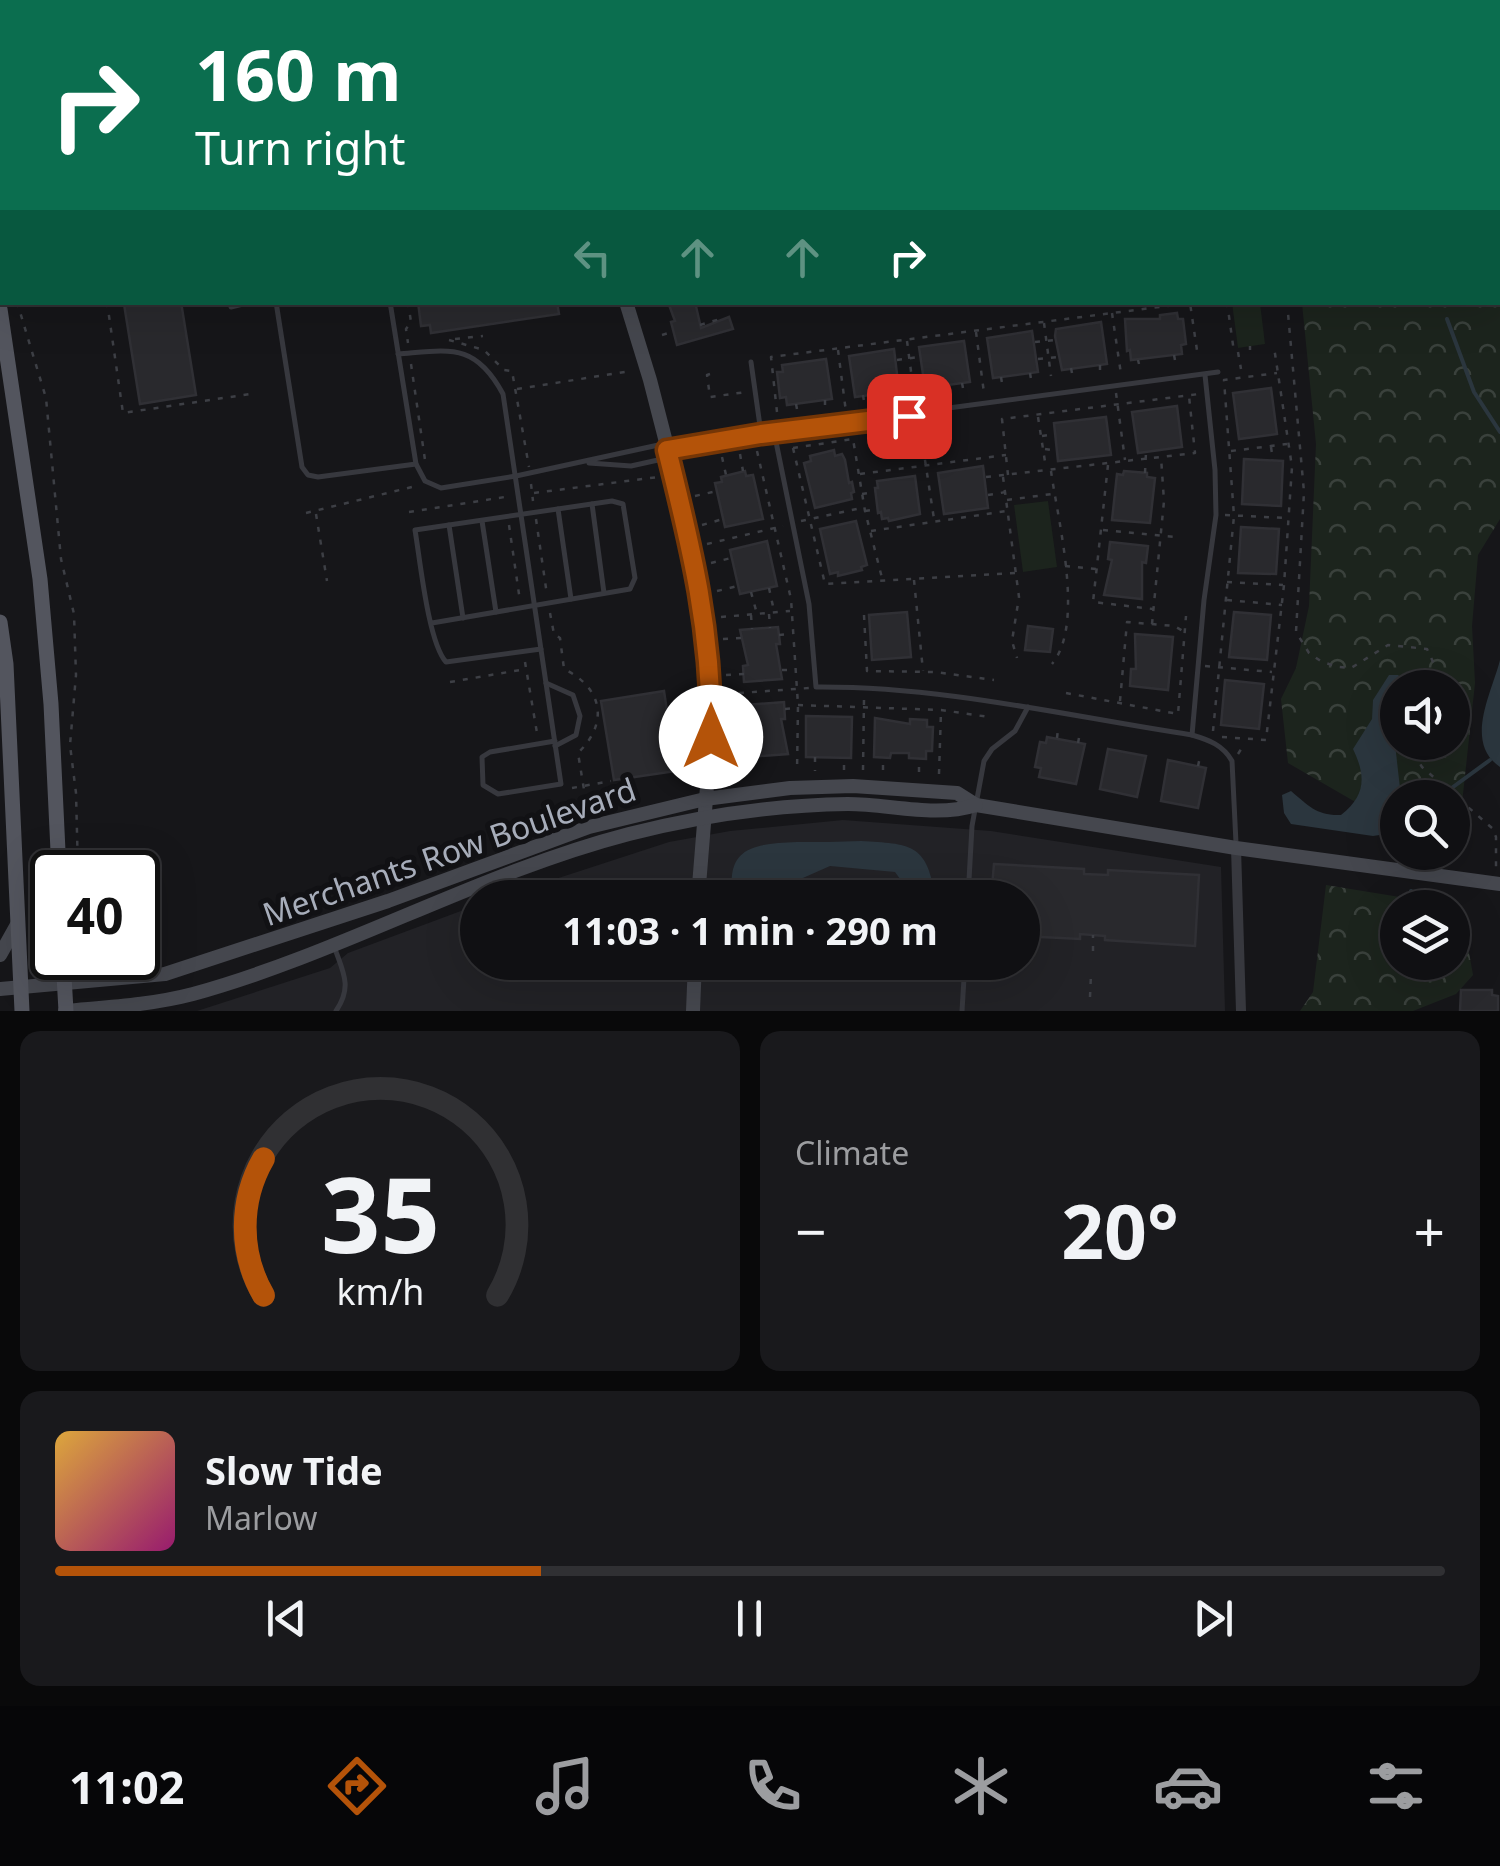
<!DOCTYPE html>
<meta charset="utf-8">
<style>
body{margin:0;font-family:"Noto Sans",sans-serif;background:#19191c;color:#f1f3f6;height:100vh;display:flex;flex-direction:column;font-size:38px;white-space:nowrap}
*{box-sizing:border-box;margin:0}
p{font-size:32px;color:#9c9da0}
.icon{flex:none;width:55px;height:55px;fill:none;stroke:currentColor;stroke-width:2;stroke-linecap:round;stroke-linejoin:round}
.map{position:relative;height:1011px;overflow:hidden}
.details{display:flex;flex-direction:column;gap:20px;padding:20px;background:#09090a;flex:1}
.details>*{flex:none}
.banner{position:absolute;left:0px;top:0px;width:1500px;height:305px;box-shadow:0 10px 40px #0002,0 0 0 2px #303033;background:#0b6e4f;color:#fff;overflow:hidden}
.controls{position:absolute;left:1380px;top:670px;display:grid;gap:20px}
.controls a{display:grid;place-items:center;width:90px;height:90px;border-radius:50%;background:#101013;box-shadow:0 10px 40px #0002,0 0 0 2px #303033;font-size:50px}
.speed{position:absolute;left:30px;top:850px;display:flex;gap:20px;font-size:50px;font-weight:700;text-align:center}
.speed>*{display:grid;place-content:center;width:130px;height:130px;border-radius:50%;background:#101013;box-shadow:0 10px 40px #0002,0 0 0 2px #303033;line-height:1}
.speed .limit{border:5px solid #111;border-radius:15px;background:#fff;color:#111}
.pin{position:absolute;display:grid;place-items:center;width:85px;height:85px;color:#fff;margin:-42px;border-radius:20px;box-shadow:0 5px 15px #0006}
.me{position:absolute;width:110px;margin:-55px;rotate:0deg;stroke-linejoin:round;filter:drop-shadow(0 0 8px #0008)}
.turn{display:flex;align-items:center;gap:35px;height:210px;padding:0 30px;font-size:45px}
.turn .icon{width:130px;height:130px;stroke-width:2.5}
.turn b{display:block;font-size:70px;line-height:85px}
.lanes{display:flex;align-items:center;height:95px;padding:0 30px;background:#0003;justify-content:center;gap:50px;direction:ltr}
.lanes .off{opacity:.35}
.big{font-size:75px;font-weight:700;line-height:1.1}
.details .widget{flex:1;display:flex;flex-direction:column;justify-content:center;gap:15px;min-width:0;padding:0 35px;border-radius:20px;background:#19191c}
.details .dial{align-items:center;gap:0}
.dial svg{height:260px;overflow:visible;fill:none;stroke:#303033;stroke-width:7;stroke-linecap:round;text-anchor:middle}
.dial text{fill:#f1f3f6;stroke:none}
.song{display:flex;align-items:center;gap:30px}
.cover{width:120px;height:120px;border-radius:15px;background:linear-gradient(135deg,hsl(40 70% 55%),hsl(320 70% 35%))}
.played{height:10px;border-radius:5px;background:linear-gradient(90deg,#b45309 35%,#303033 35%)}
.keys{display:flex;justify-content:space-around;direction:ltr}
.heat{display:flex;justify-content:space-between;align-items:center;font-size:55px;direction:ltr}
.details .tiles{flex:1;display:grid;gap:20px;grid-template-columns:1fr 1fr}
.widget:last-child{grid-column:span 2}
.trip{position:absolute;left:460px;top:880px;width:580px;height:100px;border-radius:50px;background:#101013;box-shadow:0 10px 40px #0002,0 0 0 2px #303033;font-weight:700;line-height:100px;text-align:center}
.menu{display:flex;height:160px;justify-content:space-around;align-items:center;background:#060608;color:#9c9da0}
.menu .icon{width:70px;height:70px}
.menu .active{color:#b45309}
.menu b{font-size:45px;color:#f1f3f6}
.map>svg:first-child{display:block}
</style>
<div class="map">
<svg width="1500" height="1011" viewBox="0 0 1500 1011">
<defs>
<pattern id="forest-crowns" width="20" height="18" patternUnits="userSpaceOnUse" patternTransform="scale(2.5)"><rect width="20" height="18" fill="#1c241d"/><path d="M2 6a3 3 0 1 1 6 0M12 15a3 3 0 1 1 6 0" fill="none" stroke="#3a413c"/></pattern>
</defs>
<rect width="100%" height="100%" fill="#161619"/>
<!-- built -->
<polygon fill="#222226" points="843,820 991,831 1221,867 1225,1011 197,1011 330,968 348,953 477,905 478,962 1022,962 1022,898 500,897 669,842 730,831"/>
<!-- forest -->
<g fill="url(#forest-crowns)" fill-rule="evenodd">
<path d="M1350,0H1500V519L1478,555L1472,626L1475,683L1458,840L1453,839L1452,798H1398L1397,826L1288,763L1281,699L1296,668L1309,606L1316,444L1302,303L1498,302V2ZM1398,688H1452V742H1398Z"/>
<path d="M1326,885L1461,907L1473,975L1456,994L1413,1011H1300L1313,992ZM1398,908H1452V962H1398Z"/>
</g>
<!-- pitch -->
<g fill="#1c241d">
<polygon points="1232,303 1260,303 1265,344 1238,348"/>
<polygon points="1048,501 1057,567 1023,572 1014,505"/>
</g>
<!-- water -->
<g fill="#2b363e">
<path d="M1500,660V767C1464,742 1491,695 1500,660Z"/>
<path d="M1389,675H1398L1405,681L1406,687L1398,688L1397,725L1394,735L1401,797L1398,798L1397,814L1386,834L1373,836L1291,824L1284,813L1282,795L1291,791C1309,806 1317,816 1341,815C1366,795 1366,776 1353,749L1372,719L1373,700Z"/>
<path d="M861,841C910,844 927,843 935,896L905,897L903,883L895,872L830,866L787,885L773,897H733C725,846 755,844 797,842C818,842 840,842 861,841Z"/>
</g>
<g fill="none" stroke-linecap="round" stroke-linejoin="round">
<!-- stream -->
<g stroke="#2b363e" stroke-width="4">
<polyline points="1408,0 1408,2"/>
<polyline points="1447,319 1474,392 1500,432"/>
<polyline points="1438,798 1490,760"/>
<polyline points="1421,854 1422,852"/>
<polyline points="1407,908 1411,891"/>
</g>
</g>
<!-- building -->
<g fill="#29292d" stroke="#303035" stroke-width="2.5">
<polygon points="134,302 181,302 196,395 140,404 124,304"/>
<polygon points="418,302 557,302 559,314 431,333 430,325 421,326"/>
<polygon points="668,302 695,302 701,328 729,317 733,329 677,345 671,322 675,321"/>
<polygon points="1177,313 1178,319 1183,319 1186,344 1181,345 1182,354 1131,360 1130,350 1127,351 1125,319 1160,319 1160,315"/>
<polygon points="1101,322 1107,364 1062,370 1055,336 1056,329"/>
<polygon points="1032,331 1038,372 993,378 987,338"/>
<polygon points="964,341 970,382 925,388 919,347"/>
<polygon points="894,349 899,391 855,397 849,356"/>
<polygon points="826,359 832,399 787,405 786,397 780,398 777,372 783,372 782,365"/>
<polygon points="1271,388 1277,434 1239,439 1233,393"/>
<polygon points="1177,406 1182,447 1138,453 1132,412"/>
<polygon points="1106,417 1111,455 1058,461 1054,423"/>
<polygon points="834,450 835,456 842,454 845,460 849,483 852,482 854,492 851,493 852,499 815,508 804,463 811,461 810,456"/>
<polygon points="1244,459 1283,461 1281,506 1242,504"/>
<polygon points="983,466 988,508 944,514 938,473"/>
<polygon points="745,471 746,476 753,475 763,519 725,527 715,483 722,482 721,477"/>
<polygon points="1124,471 1147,473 1147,477 1155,478 1150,523 1112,520 1117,474 1123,475"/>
<polygon points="915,476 920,514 889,521 888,518 882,519 881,512 878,513 875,488 878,488 877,481"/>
<polygon points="856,521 867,565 861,567 862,570 838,576 838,572 830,574 820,529"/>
<polygon points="1241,527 1279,529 1276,574 1238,573"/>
<polygon points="767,541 777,586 740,594 730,550"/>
<polygon points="1110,542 1148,546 1146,563 1142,562 1142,599 1104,595 1112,560 1108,559"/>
<polygon points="907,612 911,657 872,660 869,615"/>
<polygon points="1234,612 1271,615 1267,660 1229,657"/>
<polygon points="1028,626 1053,629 1050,652 1025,650"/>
<polygon points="778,627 780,644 776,644 782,679 744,682 743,666 748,665 740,630"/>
<polygon points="1135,634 1173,637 1168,690 1130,686 1131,669 1136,669"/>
<polygon points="1225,680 1264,684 1259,729 1221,725"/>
<polygon points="664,691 676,771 614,780 601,701"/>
<polygon points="784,702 785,719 781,719 788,754 749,757 748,740 753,740 746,705"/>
<polygon points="806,716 852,717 851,758 806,757"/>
<polygon points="875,718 910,724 910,719 927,720 927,727 933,727 932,751 926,751 926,759 909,758 909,753 891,753 890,758 874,757"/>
<polygon points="1047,737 1085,744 1076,784 1039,777 1041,768 1035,767 1040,742 1046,743"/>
<polygon points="1108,749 1146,756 1137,797 1100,789"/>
<polygon points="1168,760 1206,768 1198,808 1161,801"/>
<polygon points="994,864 1084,869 1084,874 1108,875 1108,870 1199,875 1195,946 1105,940 1105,936 1080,934 1080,939 1022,936 1022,898 991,898"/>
<polygon points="1461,990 1492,990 1492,995 1498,996 1498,1011 1460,1011"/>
</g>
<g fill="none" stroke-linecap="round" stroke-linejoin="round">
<!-- path -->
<g stroke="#3d3f45" stroke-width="2.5" stroke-dasharray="5 8" stroke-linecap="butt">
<polyline points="1332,2 1332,0"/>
<polyline points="1498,7 1500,3"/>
<polyline points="0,120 2,127"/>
<polyline points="1498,120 1500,123"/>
<polyline points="17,302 46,398 61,559 74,614 76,675 70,745 76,793 78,872"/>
<polyline points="107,302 123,413 250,394"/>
<polyline points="408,302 411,322 406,329 408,343"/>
<polyline points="1227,302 1234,352"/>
<polyline points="1287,302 1304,492 1296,632 1309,653 1322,662 1339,667 1351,668 1388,645 1427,649 1434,664 1431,688"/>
<polyline points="1112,313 1121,374"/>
<polyline points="1044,323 1051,376"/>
<polyline points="700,325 720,319"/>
<polyline points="976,332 984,393"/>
<polyline points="662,335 672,332"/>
<polyline points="455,339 483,336"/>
<polyline points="449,340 484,350 504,370 512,371 529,467"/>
<polyline points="907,341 914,394"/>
<polyline points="1035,342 1055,340"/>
<polyline points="1250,346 1250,350"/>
<polyline points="838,350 846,412"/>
<polyline points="1238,352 1241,369"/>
<polyline points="1174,355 1175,360"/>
<polyline points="1038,359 1058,357"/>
<polyline points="897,360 918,357"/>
<polyline points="1138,360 1139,364"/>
<polyline points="411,364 425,460"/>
<polyline points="1100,365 1100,370"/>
<polyline points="1071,368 1072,373"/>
<polyline points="1030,373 1031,379"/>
<polyline points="710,374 707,375 710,397 746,392"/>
<polyline points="1001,377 1002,383"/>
<polyline points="900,378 921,375"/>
<polyline points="962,383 963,388"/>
<polyline points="934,387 934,391"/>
<polyline points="517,389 631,371"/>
<polyline points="892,392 893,397"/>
<polyline points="1116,393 1125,460"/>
<polyline points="863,395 864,401"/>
<polyline points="825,400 825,406"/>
<polyline points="796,404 797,409"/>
<polyline points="777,412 771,357 1190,303 1198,357"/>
<polyline points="1038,417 1046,468"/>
<polyline points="1042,436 1055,434"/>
<polyline points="923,447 934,519"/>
<polyline points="1271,447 1273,460"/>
<polyline points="793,448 825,584 1016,573"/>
<polyline points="793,448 853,439 865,511 882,578"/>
<polyline points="1045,449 1057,451"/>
<polyline points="757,451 791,599 798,705 797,772"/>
<polyline points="1231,451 1287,444"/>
<polyline points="740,454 743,471"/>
<polyline points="722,457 726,475"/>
<polyline points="1108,465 1093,602 1153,609"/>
<path d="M1051,471C1058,522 1085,624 1052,664"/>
<polyline points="1145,473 1146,452"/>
<polyline points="860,474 1006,455"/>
<polyline points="1008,475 1002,419 1199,394"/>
<polyline points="986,477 1195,453 1189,396"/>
<polyline points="1003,477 1019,597 1012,641 1017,658"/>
<polyline points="531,484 533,501"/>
<polyline points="534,493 658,477"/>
<polyline points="862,494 875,492"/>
<polyline points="988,495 1006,492"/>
<polyline points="695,496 717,491"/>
<polyline points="1007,500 1052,494"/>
<polyline points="865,511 877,509"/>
<polyline points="409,512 511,496"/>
<polyline points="306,513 416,486"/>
<polyline points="316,514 327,581"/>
<polyline points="1225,515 1287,518"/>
<polyline points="536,519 547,595"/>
<polyline points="801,521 861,508"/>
<polyline points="509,525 520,601"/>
<polyline points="702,525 723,519"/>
<polyline points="1103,530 1176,537"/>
<polyline points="871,531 1007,511"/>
<polyline points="707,544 783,526"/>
<polyline points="711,563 731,558"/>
<polyline points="1065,566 1097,569"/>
<polyline points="914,580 923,671"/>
<polyline points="1227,582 1283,585"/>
<polyline points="769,588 774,611"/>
<polyline points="717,591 738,586"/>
<polyline points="751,592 757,614"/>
<polyline points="1227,600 1282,605"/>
<path d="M550,613L554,634L560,638L564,669C603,688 609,723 578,753L588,814"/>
<polyline points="769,614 770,628"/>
<polyline points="751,615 752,629"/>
<polyline points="864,615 867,671 935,672 994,680"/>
<polyline points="721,617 790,611"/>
<polyline points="1152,624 1164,501 1161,457"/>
<polyline points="779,635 792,634"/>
<polyline points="723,639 741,638"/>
<polyline points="525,662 537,733"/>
<polyline points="1205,666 1272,672"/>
<polyline points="782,670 795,670"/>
<polyline points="726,675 744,674"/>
<polyline points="450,682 526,669"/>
<polyline points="1066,693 1178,714 1186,616"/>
<polyline points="726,694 809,688"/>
<polyline points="1120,701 1127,622 1174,626 1183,631"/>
<polyline points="798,705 941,710 989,717"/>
<polyline points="785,709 798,708"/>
<polyline points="726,714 746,712"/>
<polyline points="1213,731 1234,516 1224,380 1277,373"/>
<polyline points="1222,737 1266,740 1284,585 1292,467 1274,347"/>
<polyline points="1057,738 1058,729"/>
<polyline points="1407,742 1422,767 1492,828 1496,837 1496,868"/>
<polyline points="1078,743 1080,733"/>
<polyline points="725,749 749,748"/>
<polyline points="1238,754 1245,743"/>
<polyline points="815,757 815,771"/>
<polyline points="1198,766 1200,757"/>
<polyline points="844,770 844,758"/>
<polyline points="863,770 864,699"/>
<polyline points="883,770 883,758"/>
<polyline points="919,772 919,759"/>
<polyline points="939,774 941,711"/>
<polyline points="572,788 611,781"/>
<polyline points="1093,951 1093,935"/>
<polyline points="82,958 82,970"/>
<polyline points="1090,997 1091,974"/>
</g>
<!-- lane -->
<g stroke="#37383e" stroke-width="5">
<polyline points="280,0 281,2"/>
<polyline points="427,0 427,2"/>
<polyline points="603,0 604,2"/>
<polyline points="907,0 910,2"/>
<polyline points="806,2 811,0"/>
<polyline points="276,302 302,467 308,475 318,477 416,464"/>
<polyline points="390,302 416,464 425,481 441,488 516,476 663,444"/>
<polyline points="231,307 251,302"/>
<path d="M398,354C450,350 475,342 503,394L561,784L498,794L483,785L482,757L490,752L555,741"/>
<polyline points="751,362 761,433"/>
<path d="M774,432L809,604L816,687C943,686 1067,716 1192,735C1209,740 1223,745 1232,761L1236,843"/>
<polyline points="672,449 761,433 1218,372"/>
<polyline points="589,463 631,466 667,458"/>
<polyline points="592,504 604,593"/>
<polyline points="558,509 571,599"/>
<polyline points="482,521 496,612"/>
<polyline points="449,525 463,618"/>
<path d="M432,623L630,589L635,578L623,504L612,501L415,530C420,559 428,642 446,662L541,649"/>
<polyline points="546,683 573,695 580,716 576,735 555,746"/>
<polyline points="1192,735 1204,600 1216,515 1215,470 1205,375"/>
<polyline points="968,898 972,826 984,761 992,749 1015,731 1028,707"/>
<path d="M335,949C344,974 352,987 336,1011"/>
<polyline points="962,1011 965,962"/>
</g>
<!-- street -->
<g stroke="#37383e" stroke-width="10">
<polyline points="696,0 697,2"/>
<polyline points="1035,0 1038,2"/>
<polyline points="588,2 593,0"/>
<polyline points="942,2 944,0"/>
<polyline points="0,272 2,272"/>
<polyline points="1236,848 1241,1011"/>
</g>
<!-- secondary -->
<g stroke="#45474e" stroke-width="14">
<polyline points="500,0 502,2"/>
<polyline points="626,302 650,380 686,520 708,641 711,737 698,898"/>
<polyline points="0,955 18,923"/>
<polyline points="0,989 165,974 388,901 589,827 705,799 790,788 853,786 957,793 976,805 1236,848 1500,884"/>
<path d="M65,1011C108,1007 151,1005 193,994C342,953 479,873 629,834C700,816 775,805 848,804C890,804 935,818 976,805"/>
<polyline points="693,1011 695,962"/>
</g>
<!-- primary -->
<g stroke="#53555e" stroke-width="15">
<polyline points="0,309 40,579 51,704 59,872"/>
<polyline points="0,622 6,664 22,1011"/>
<polyline points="63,958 66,1011"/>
</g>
</g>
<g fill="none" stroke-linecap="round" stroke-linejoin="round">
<defs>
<path id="route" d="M711,737C712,632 692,550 667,450L761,434L909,416"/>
</defs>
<!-- route casing -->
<use href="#route" stroke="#753606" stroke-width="25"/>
<!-- route -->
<use href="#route" stroke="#b45309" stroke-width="18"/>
</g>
<g text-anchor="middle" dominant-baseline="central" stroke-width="10" stroke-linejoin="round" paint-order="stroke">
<!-- street labels -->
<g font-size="32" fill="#a7adba" stroke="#111114">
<text transform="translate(449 851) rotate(-19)">Merchants Row Boulevard</text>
</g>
</g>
</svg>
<div class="controls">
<a><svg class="icon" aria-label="sound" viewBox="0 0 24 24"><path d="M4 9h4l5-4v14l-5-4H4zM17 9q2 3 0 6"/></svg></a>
<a><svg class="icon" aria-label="search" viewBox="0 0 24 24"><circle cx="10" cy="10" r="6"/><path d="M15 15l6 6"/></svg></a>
<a><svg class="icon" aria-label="layers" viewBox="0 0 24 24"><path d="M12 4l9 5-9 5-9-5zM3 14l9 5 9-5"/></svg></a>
</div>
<div class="speed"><div class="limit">40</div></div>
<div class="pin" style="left:909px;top:416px;background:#d93025"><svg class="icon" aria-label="arrive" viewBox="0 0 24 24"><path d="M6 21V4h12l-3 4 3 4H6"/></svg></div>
<svg class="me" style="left:711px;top:737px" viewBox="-20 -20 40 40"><circle r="19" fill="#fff"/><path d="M0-13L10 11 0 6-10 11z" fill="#b45309"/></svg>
<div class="trip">11:03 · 1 min · 290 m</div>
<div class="banner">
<div class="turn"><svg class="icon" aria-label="right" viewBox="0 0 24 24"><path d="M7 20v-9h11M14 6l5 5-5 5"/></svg><div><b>160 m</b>Turn right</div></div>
<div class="lanes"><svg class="icon off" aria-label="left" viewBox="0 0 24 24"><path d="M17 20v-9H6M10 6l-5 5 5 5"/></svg><svg class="icon off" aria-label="ahead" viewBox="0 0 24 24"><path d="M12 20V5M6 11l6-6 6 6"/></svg><svg class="icon off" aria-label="ahead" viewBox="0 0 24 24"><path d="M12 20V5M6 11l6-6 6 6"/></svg><svg class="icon" aria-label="right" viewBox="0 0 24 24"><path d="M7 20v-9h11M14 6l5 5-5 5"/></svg></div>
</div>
</div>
<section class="details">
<div class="tiles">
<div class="widget dial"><svg viewBox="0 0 100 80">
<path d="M14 69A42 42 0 1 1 86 69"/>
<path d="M14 69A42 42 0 0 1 14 27" stroke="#b45309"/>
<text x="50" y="56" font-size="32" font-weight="700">35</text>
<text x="50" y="72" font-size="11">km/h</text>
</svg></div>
<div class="widget"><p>Climate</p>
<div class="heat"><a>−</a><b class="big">20°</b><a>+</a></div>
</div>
<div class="widget">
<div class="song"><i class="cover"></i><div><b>Slow Tide</b><p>Marlow</p></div></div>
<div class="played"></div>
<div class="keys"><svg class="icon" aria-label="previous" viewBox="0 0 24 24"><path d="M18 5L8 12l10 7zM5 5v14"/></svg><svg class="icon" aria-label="pause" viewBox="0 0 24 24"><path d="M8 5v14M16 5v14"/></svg><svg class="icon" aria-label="next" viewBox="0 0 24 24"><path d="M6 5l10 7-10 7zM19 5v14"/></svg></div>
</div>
</div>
</section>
<nav class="menu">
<b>11:02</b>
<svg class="icon active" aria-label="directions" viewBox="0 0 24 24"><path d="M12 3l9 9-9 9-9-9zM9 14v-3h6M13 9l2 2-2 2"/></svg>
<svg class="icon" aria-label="music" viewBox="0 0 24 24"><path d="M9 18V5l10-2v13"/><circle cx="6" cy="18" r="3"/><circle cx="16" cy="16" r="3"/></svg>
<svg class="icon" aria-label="phone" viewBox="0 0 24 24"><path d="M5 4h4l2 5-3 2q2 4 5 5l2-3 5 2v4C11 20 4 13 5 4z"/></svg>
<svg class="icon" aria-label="climate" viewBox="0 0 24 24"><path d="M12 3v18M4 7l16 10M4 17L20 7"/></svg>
<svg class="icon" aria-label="car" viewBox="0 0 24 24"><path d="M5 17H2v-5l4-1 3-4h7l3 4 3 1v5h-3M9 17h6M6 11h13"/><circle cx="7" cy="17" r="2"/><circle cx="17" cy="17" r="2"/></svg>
<svg class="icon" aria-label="filters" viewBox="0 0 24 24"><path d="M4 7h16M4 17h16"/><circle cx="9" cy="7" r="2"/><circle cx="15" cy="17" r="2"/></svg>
</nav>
